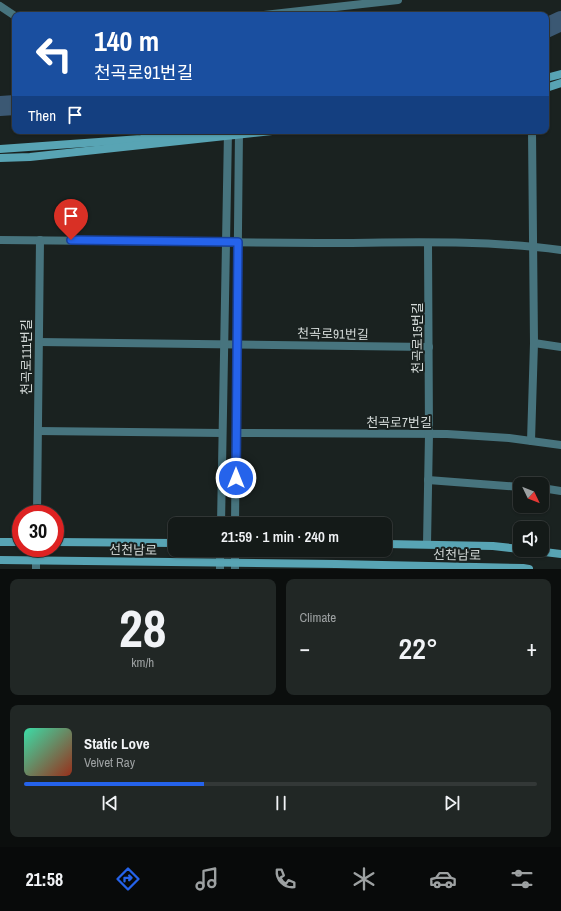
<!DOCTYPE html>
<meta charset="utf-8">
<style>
body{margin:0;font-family:"Archivo Narrow","Noto Sans KR",sans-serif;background:#212725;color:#f1f3f6;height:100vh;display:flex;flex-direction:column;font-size:15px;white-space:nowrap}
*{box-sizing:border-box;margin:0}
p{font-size:13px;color:#9da1a2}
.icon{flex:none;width:22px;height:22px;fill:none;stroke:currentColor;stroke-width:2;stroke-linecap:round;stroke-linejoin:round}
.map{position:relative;height:569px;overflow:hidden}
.sheet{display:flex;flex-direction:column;gap:10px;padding:10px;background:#0b0e0d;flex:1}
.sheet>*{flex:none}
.hud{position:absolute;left:12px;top:12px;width:537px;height:122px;border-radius:8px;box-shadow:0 1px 3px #0004,0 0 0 1px #333837;background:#1a4fa0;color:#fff;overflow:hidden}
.needle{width:26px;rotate:133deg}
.fabs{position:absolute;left:513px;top:477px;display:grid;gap:8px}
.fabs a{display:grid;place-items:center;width:36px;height:36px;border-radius:8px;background:#141a18;box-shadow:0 1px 3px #0004,0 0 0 1px #333837;font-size:20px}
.speed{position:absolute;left:12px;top:505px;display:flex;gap:8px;font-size:20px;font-weight:700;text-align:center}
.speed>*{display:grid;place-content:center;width:52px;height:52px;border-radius:50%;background:#141a18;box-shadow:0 1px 3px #0004,0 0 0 1px #333837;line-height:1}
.speed .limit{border:6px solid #d22;background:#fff;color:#111}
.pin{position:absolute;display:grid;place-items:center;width:34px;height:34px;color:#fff;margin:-41px -17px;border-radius:50% 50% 50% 0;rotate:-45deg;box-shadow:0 0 4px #0007}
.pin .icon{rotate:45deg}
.me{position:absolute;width:44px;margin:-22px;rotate:0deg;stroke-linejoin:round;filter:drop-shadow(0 0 3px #0008)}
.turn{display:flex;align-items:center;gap:14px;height:84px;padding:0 16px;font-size:18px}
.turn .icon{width:52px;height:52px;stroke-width:2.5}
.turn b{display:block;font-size:28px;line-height:34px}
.then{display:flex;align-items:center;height:38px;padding:0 16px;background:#0003;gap:8px;font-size:15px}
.big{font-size:30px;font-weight:600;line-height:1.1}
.sheet .card{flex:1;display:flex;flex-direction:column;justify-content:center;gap:6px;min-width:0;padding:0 14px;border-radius:8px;background:#212725}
.sheet .dial{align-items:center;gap:0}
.dial b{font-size:52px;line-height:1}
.song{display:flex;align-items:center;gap:12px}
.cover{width:48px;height:48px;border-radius:6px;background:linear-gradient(135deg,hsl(160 70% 55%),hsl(10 70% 35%))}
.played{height:4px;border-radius:2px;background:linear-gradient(90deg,#2563eb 35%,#333837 35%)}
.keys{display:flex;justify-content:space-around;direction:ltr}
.heat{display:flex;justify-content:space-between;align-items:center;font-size:22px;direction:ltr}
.sheet .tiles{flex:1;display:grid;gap:10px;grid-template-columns:1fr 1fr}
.card:last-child{grid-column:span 2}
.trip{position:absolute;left:168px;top:517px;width:224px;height:40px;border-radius:8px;background:#141a18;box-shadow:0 1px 3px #0004,0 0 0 1px #333837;font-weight:600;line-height:40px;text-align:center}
.dock{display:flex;height:64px;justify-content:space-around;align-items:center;background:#080a0a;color:#9da1a2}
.dock .icon{width:28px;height:28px}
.dock .on{color:#2563eb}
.dock b{font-size:18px;color:#f1f3f6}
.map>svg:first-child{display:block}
</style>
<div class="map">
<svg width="561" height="569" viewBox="0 0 561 569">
<rect width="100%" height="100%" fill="#1a2220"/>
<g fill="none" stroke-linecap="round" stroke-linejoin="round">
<!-- river -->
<g stroke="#3b5873" stroke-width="20">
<polyline points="546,28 561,21"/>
<polyline points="0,106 15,105"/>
</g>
<!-- street -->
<g stroke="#47747e" stroke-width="8">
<polyline points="0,6 15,16"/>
<polyline points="264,15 398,0"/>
<path d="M0,240C106,241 211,242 317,243C398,243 480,239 561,250"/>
<polyline points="39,342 429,347"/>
<polyline points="534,343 561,347"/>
<polyline points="38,431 222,433"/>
<polyline points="236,433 447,434 509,438 561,445"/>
<polyline points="531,441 534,343 532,131"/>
<polyline points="428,480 520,487"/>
<polyline points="542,488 561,491"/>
<polyline points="37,514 40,240"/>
<polyline points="221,524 228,131"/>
<polyline points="235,524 239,131"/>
<polyline points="427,544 429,434 428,243"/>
<polyline points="36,569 36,560"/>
<polyline points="220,569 220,550"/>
<polyline points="235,569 235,550"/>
</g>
<!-- secondary -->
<g stroke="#58a4b4" stroke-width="8">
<polyline points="546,78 561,74"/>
<polyline points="546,88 561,83"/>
<polyline points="0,149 141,139 210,131"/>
<polyline points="0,158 30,157 272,131"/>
<polyline points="0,542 21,542"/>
<polyline points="55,542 175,543"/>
<polyline points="385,544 493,546 520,549"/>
<polyline points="528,550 561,554"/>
<polyline points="0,560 336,564 523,568 529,569"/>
</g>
</g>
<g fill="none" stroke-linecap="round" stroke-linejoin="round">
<defs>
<polyline id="route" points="71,240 238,242 236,478"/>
</defs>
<!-- route casing -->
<use href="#route" stroke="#184099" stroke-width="10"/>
<!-- route -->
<use href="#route" stroke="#2563eb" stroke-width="7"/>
</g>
<g text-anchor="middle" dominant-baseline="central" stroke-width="4" stroke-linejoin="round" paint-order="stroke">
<!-- street labels -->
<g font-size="13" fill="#d2d8d6" stroke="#1a2220">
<text transform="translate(333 334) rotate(1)">천곡로91번길</text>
<text transform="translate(417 338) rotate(-90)">천곡로15번길</text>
<text transform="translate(26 357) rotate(-90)">천곡로111번길</text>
<text x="399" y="422">천곡로7번길</text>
<text transform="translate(133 550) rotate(1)">선천남로</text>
<text transform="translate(457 555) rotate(1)">선천남로</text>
</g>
</g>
</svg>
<div class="fabs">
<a><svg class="needle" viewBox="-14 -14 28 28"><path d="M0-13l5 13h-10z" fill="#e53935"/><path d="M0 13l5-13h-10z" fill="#9da1a2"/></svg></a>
<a><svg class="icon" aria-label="sound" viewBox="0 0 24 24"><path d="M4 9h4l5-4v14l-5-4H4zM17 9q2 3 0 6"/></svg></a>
</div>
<div class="speed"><div class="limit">30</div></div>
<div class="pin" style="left:71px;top:240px;background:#d93025"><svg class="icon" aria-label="arrive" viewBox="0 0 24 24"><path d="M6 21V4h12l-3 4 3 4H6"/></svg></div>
<svg class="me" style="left:236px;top:478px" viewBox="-20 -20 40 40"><circle r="17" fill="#2563eb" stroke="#fff" stroke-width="3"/><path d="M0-11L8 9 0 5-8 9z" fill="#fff"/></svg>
<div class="trip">21:59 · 1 min · 240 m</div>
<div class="hud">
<div class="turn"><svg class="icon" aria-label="left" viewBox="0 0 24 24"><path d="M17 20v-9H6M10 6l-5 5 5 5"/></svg><div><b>140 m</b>천곡로91번길</div></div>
<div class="then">Then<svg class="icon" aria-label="arrive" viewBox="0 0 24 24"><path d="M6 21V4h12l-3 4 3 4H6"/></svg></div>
</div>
</div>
<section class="sheet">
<div class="tiles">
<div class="card dial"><b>28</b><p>km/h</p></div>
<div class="card"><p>Climate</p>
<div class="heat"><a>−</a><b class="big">22°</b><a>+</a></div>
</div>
<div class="card">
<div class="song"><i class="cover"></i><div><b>Static Love</b><p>Velvet Ray</p></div></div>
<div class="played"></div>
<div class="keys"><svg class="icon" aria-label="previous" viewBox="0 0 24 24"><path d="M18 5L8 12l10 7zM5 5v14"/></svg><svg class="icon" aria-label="pause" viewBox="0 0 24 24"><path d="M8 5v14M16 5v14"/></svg><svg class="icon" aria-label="next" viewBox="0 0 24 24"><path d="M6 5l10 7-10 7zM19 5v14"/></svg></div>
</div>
</div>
</section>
<nav class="dock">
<b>21:58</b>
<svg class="icon on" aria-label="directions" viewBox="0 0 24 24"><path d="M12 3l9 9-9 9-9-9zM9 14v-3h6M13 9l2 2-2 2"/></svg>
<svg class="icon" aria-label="music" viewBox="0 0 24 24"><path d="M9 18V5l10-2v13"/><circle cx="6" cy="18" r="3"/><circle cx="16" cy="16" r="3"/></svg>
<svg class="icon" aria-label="phone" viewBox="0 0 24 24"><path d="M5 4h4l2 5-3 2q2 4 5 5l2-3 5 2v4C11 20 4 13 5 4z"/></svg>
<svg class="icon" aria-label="climate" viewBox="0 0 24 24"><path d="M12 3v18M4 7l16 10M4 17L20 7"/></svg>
<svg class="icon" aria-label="car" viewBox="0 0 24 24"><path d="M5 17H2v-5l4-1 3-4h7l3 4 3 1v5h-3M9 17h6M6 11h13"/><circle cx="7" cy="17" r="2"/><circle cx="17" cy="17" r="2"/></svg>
<svg class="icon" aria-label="filters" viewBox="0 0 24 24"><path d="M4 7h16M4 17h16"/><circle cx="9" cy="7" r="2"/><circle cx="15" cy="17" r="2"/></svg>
</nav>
